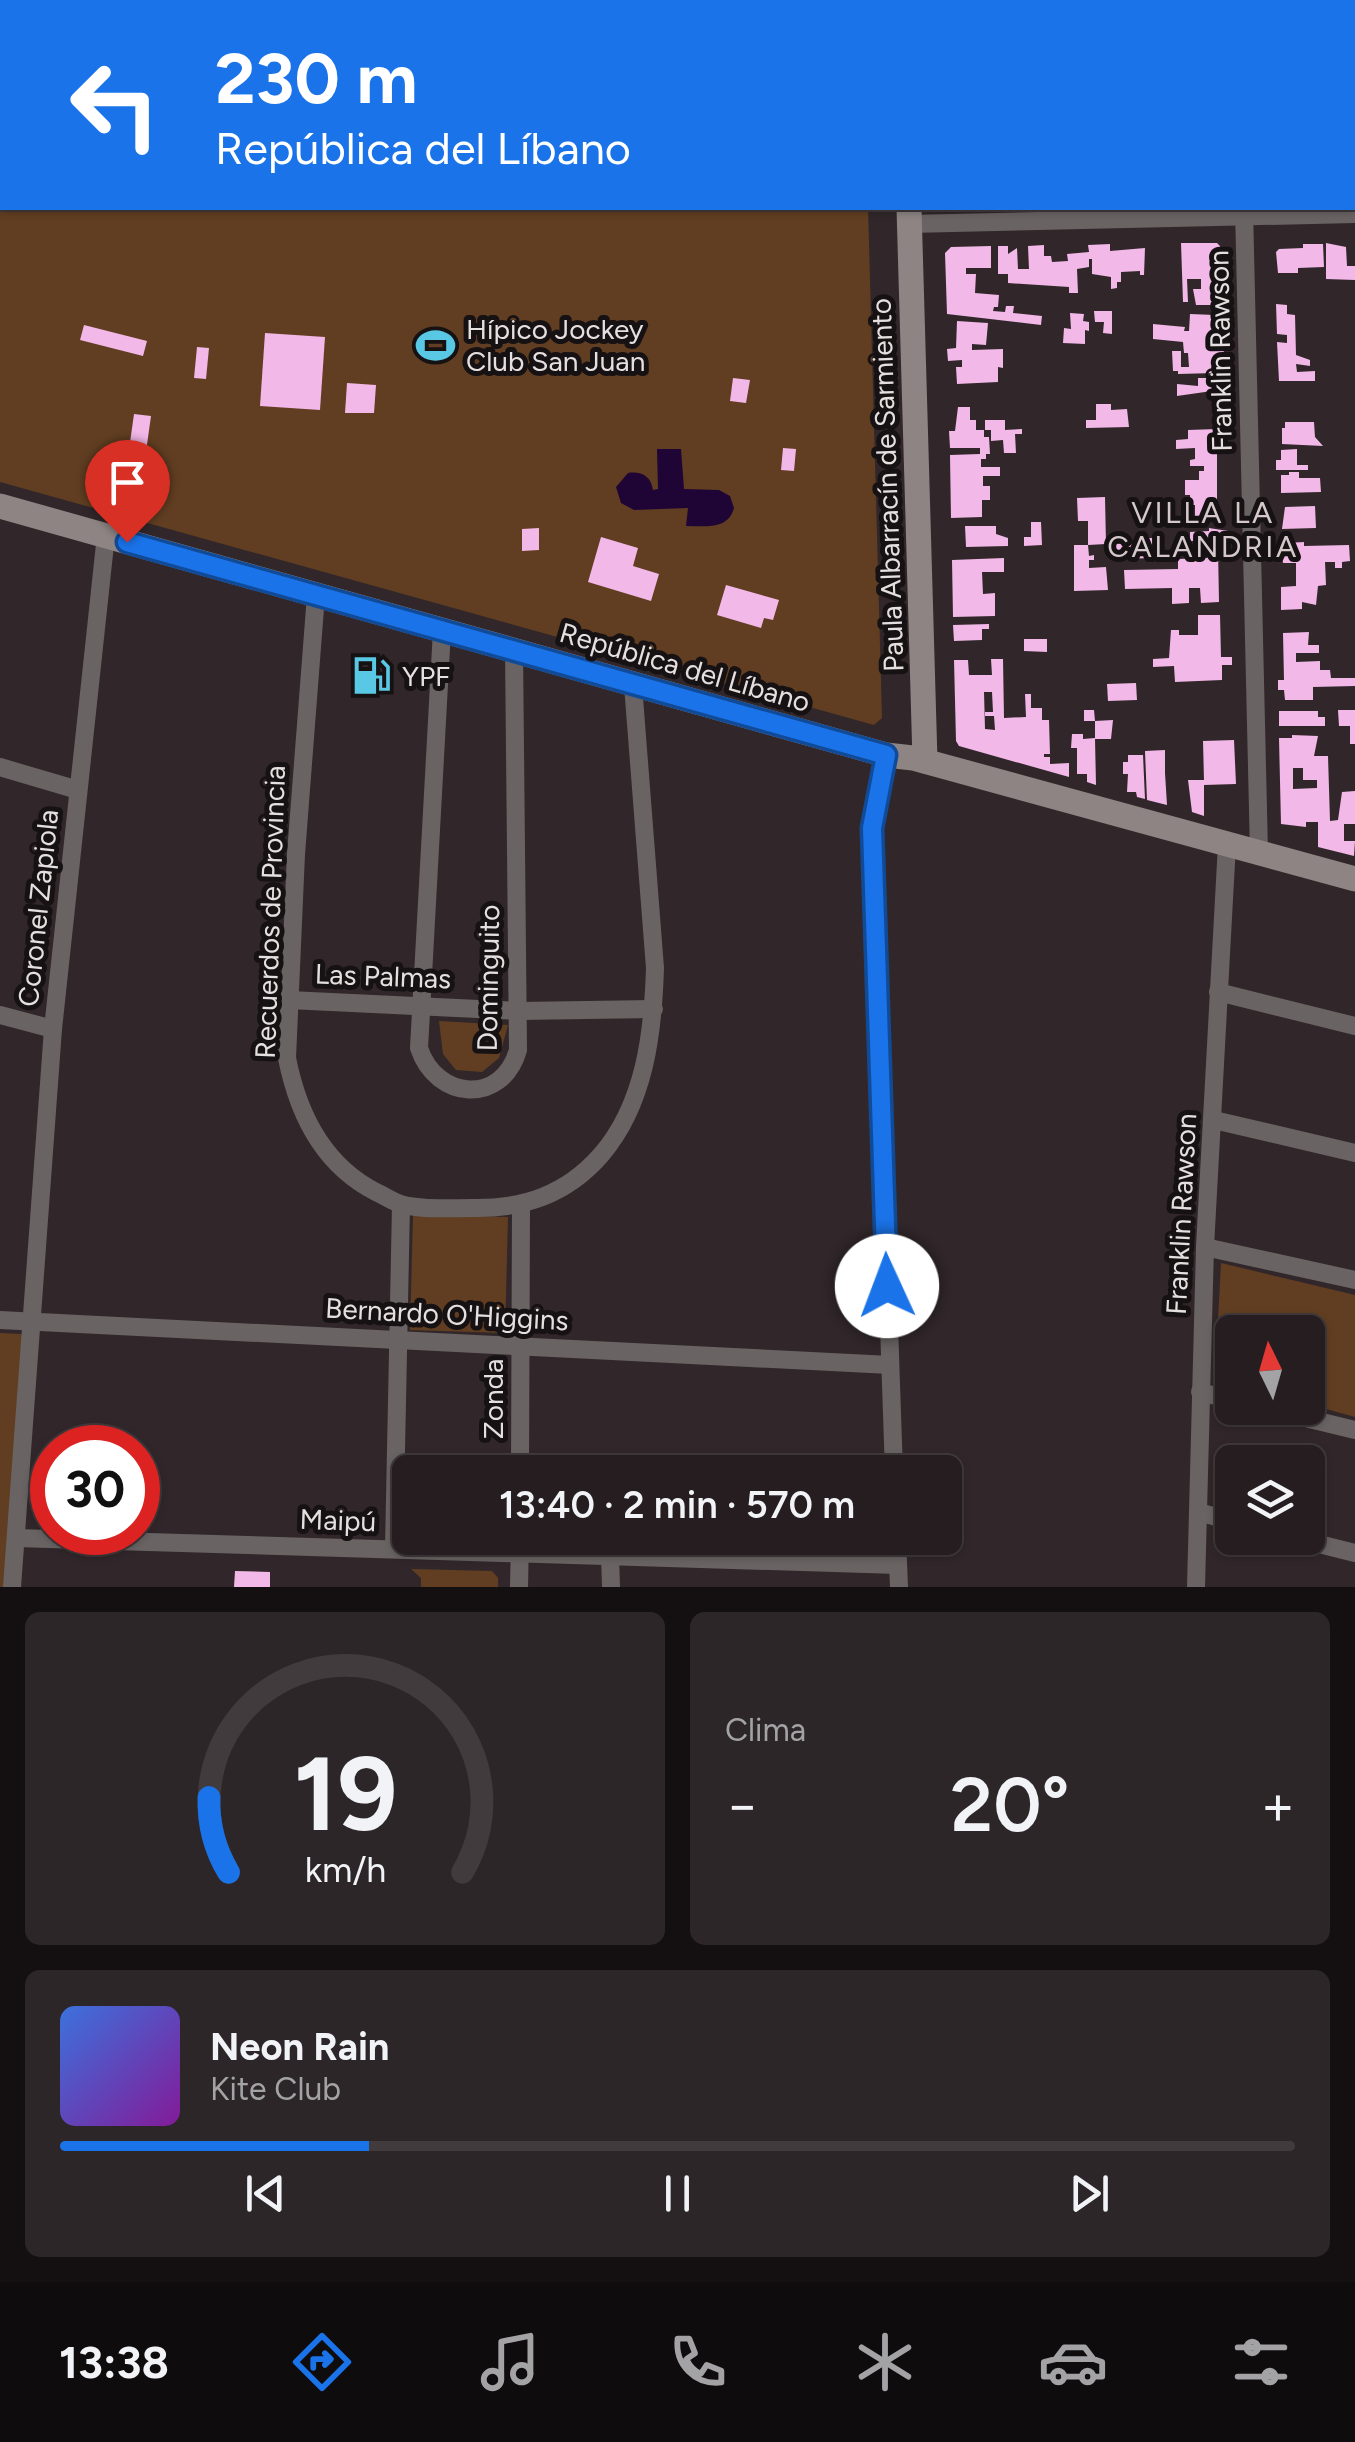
<!DOCTYPE html>
<html lang="es">
<meta charset="utf-8">
<style>
body{margin:0;font-family:Figtree,sans-serif;background:#2d2629;color:#f1f3f6;height:100vh;display:flex;flex-direction:column;font-size:38px;white-space:nowrap}
*{box-sizing:border-box;margin:0}
p{font-size:32px;color:#a3a2a5}
.icon{flex:none;width:55px;height:55px;fill:none;stroke:currentColor;stroke-width:2;stroke-linecap:round;stroke-linejoin:round}
.map{position:relative;height:1587px;overflow:hidden}
.side{display:flex;flex-direction:column;gap:25px;padding:25px;background:#141012;flex:1}
.side>*{flex:none}
.hud{position:absolute;left:0px;top:0px;width:1355px;height:210px;box-shadow:0 2px 8px #0004,0 0 0 2px #423b3e;background:#1a73e8;color:#fff;overflow:hidden}
.needle{width:65px;rotate:355deg}
.fabs{position:absolute;left:1215px;top:1315px;display:grid;gap:20px}
.fabs a{display:grid;place-items:center;width:110px;height:110px;border-radius:15px;background:#251d20;box-shadow:0 2px 8px #0004,0 0 0 2px #423b3e;font-size:50px}
.speed{position:absolute;left:30px;top:1425px;display:flex;gap:20px;font-size:50px;font-weight:700;text-align:center}
.speed>*{display:grid;place-content:center;width:130px;height:130px;border-radius:50%;background:#251d20;box-shadow:0 2px 8px #0004,0 0 0 2px #423b3e;line-height:1}
.speed .limit{border:15px solid #d22;background:#fff;color:#111}
.pin{position:absolute;display:grid;place-items:center;width:85px;height:85px;color:#fff;margin:-102px -42px;border-radius:50% 50% 50% 0;rotate:-45deg;box-shadow:0 0 10px #0007}
.pin .icon{rotate:45deg}
.me{position:absolute;width:110px;margin:-55px;rotate:358deg;stroke-linejoin:round;filter:drop-shadow(0 0 8px #0008)}
.turn{display:flex;align-items:center;gap:35px;height:210px;padding:0 50px;font-size:45px}
.turn .icon{width:130px;height:130px;stroke-width:2.5}
.turn b{display:block;font-size:70px;line-height:85px}
.big{font-size:75px;font-weight:600;line-height:1.1}
.side .widget{flex:1;display:flex;flex-direction:column;justify-content:center;gap:15px;min-width:0;padding:0 35px;border-radius:15px;background:#2d2629}
.side .dial{align-items:center;gap:0}
.dial svg{height:260px;overflow:visible;fill:none;stroke:#423b3e;stroke-width:7;stroke-linecap:round;text-anchor:middle}
.dial text{fill:#f1f3f6;stroke:none}
.song{display:flex;align-items:center;gap:30px}
.cover{width:120px;height:120px;border-radius:15px;background:linear-gradient(135deg,hsl(220 70% 55%),hsl(290 70% 35%))}
.played{height:10px;border-radius:5px;background:linear-gradient(90deg,#1a73e8 25%,#423b3e 25%)}
.keys{display:flex;justify-content:space-around;direction:ltr}
.heat{display:flex;justify-content:space-between;align-items:center;font-size:55px;direction:ltr}
.side .tiles{flex:1;display:grid;gap:25px;grid-template-columns:1fr 1fr}
.widget:last-child{grid-column:span 2}
.trip{position:absolute;left:392px;top:1455px;width:570px;height:100px;border-radius:15px;background:#251d20;box-shadow:0 2px 8px #0004,0 0 0 2px #423b3e;font-weight:600;line-height:100px;text-align:center}
.menu{display:flex;height:160px;justify-content:space-around;align-items:center;background:#0f0c0d;color:#a3a2a5}
.menu .icon{width:70px;height:70px}
.menu .active{color:#1a73e8}
.menu b{font-size:45px;color:#f1f3f6}
.map>svg:first-child{display:block}
</style>
<div class="map">
<svg width="1355" height="1587" viewBox="0 0 1355 1587">
<rect width="100%" height="100%" fill="#31272a"/>
<!-- green -->
<g fill="#613e21">
<polygon points="0,0 862,0 2,2 2,208 868,208 882,718 874,725 0,482"/>
<polygon points="439,1021 508,1025 499,1058 482,1072 456,1070 443,1054"/>
<polygon points="413,1215 508,1217 505,1333 410,1330"/>
<polygon points="1221,1263 1355,1295 1355,1417 1308,1404 1308,1332 1232,1332 1232,1383 1215,1378"/>
<polygon points="0,1333 21,1334 26,1340 6,1587 0,1587"/>
<polygon points="411,1569 492,1571 498,1578 498,1587 421,1587 421,1578"/>
</g>
<!-- water -->
<path fill="#1f0436" d="M657,449H681L684,489L719,490L730,496L734,508C728,530 706,526 686,526L688,508L634,510L621,503L616,487L628,473C641,471 651,476 653,490L658,489Z"/>
<!-- building -->
<g fill="#f2b8e8" fill-rule="evenodd">
<polygon points="1181,243 1217,243 1220,246 1221,253 1217,253 1217,279 1213,285 1213,289 1217,288 1218,305 1196,305 1193,289 1201,289 1201,279 1187,279 1188,302 1183,302"/>
<polygon points="1326,243 1346,247 1347,266 1355,266 1355,280 1326,279"/>
<polygon points="1110,244 1110,251 1145,248 1144,275 1140,275 1140,271 1121,272 1121,282 1117,282 1117,288 1111,289 1111,277 1092,274 1092,259 1089,259 1089,267 1077,269 1078,293 1069,293 1069,287 1008,283 1008,274 998,274 998,246 1008,246 1008,254 1017,248 1018,269 1029,269 1028,246 1044,245 1044,256 1051,256 1052,262 1068,261 1067,254 1089,252 1088,245"/>
<polygon points="1303,244 1323,244 1324,267 1298,268 1298,273 1278,273 1276,252 1279,249 1303,248"/>
<polygon points="991,246 991,268 966,268 966,274 976,274 975,293 999,295 998,307 994,307 993,311 1005,312 1006,306 1014,306 1013,313 1042,316 1041,325 947,314 945,253 951,247"/>
<polygon points="1276,304 1287,305 1287,314 1295,315 1296,355 1310,360 1310,366 1296,364 1297,372 1315,371 1315,381 1279,381 1277,342 1287,343 1287,335 1277,334"/>
<polygon points="1094,311 1112,311 1112,334 1103,333 1104,322 1095,322"/>
<polygon points="1070,313 1084,314 1083,321 1089,322 1089,331 1085,330 1085,344 1063,343 1064,328 1071,329"/>
<polygon points="1190,314 1215,315 1215,338 1223,338 1224,356 1215,356 1215,366 1224,366 1224,378 1215,378 1215,373 1178,374 1178,371 1173,371 1172,351 1181,351 1181,367 1189,367 1188,353 1184,353 1183,342 1153,339 1153,324 1185,327 1184,331 1189,331"/>
<polygon points="957,321 988,323 986,345 972,344 972,350 1003,349 1003,368 998,367 998,382 957,384 956,367 962,367 962,360 948,361 947,349 956,348"/>
<polygon points="84,325 147,341 143,356 80,340"/>
<polygon points="265,333 325,337 320,410 260,406"/>
<polygon points="197,347 209,348 206,379 194,378"/>
<polygon points="733,378 750,380 746,403 730,401"/>
<polygon points="1198,378 1211,378 1212,391 1177,396 1177,384 1198,386"/>
<polygon points="347,383 376,385 374,413 345,413"/>
<polygon points="1096,404 1111,404 1111,410 1127,409 1129,427 1086,428 1086,420 1096,420"/>
<polygon points="958,407 970,407 970,420 976,420 976,430 984,430 984,437 989,437 990,454 986,454 986,459 981,459 981,467 1000,467 1000,476 983,476 983,486 990,486 990,500 982,500 982,517 951,518 950,455 980,454 980,448 950,448 949,431 955,431"/>
<polygon points="134,414 151,416 144,466 127,464"/>
<polygon points="985,420 1005,420 1005,430 1022,429 1022,434 1015,434 1016,453 1004,453 1003,440 991,441 991,430 985,430"/>
<polygon points="1285,422 1314,422 1315,437 1323,446 1282,444 1282,428 1285,428"/>
<polygon points="1217,429 1217,519 1195,519 1195,505 1190,505 1190,495 1185,495 1185,480 1199,480 1199,471 1204,471 1204,466 1190,466 1190,460 1195,459 1195,448 1176,449 1176,440 1188,439 1188,430"/>
<polygon points="783,448 796,449 794,471 781,470"/>
<polygon points="1297,449 1297,465 1308,465 1308,470 1276,470 1276,460 1281,460 1281,450"/>
<polygon points="1289,472 1299,472 1299,478 1320,478 1321,492 1281,493 1281,475 1289,475"/>
<polygon points="1105,497 1106,544 1088,545 1088,521 1078,521 1077,498"/>
<polygon points="1315,506 1316,528 1282,529 1285,507"/>
<polygon points="1031,522 1041,522 1042,545 1024,546 1024,537 1031,537"/>
<polygon points="965,526 996,526 996,534 1008,538 1008,546 966,547"/>
<polygon points="539,528 539,550 522,551 522,529"/>
<polygon points="1209,528 1228,531 1229,540 1190,541 1190,532 1209,531"/>
<polygon points="601,537 638,548 633,566 659,574 651,601 588,582"/>
<polygon points="1148,538 1152,538 1155,542 1155,558 1114,559 1113,544 1148,543"/>
<polygon points="1304,542 1304,546 1349,545 1350,561 1342,562 1342,568 1335,568 1335,562 1325,562 1326,585 1318,586 1316,605 1302,602 1302,609 1281,610 1281,587 1296,586 1296,563 1283,563 1282,551 1286,551 1286,543"/>
<polygon points="1074,545 1088,545 1089,556 1094,555 1094,560 1089,560 1089,568 1106,567 1108,590 1074,591"/>
<polygon points="1207,548 1218,548 1219,602 1201,603 1200,588 1189,588 1189,603 1172,604 1172,588 1125,589 1124,570 1178,569 1178,559 1207,558"/>
<polygon points="1004,558 1004,572 982,572 983,594 995,593 995,616 953,617 952,560"/>
<polygon points="726,585 779,600 773,620 764,618 761,628 717,615"/>
<polygon points="1198,615 1220,615 1221,657 1232,657 1232,665 1222,665 1222,680 1175,682 1174,666 1153,667 1153,659 1169,658 1171,630 1179,630 1179,635 1198,635"/>
<polygon points="989,624 989,629 982,629 982,640 954,641 953,625"/>
<polygon points="1309,632 1308,645 1319,645 1319,653 1296,653 1296,662 1320,661 1320,670 1330,670 1331,678 1355,678 1355,686 1313,687 1313,700 1285,700 1284,690 1278,690 1278,680 1284,680 1283,633"/>
<polygon points="1024,639 1047,639 1047,652 1024,651"/>
<path d="M991,659H1003L1004,718L1026,717L1025,694H1031V708H1042V720H1049L1050,754H1044V757H1050V764L1069,763V777L959,746L956,741L954,660H968L969,675H992ZM984,692H992L993,712H985V716H994L995,730L985,729Z"/>
<polygon points="1136,683 1137,700 1108,701 1107,684"/>
<polygon points="1084,710 1094,710 1095,721 1113,720 1111,739 1095,739 1096,785 1087,782 1087,774 1077,774 1077,748 1071,748 1072,734 1083,734 1083,739 1095,738 1095,721 1084,721"/>
<polygon points="1338,710 1355,710 1355,744 1350,744 1350,726 1339,726"/>
<polygon points="1279,711 1318,711 1318,717 1325,717 1325,726 1279,726"/>
<path d="M1292,735L1318,736L1314,756H1328L1330,821L1338,820L1342,792L1355,791V824H1344V841H1355L1354,856L1318,847V822H1306V827L1281,824L1279,738H1292ZM1293,768H1303V780H1317V788L1293,789Z"/>
<polygon points="1234,740 1236,784 1204,785 1204,816 1192,812 1188,780 1204,780 1203,741"/>
<polygon points="1165,750 1165,773 1167,805 1147,800 1145,751"/>
<polygon points="1128,755 1143,755 1145,799 1137,797 1136,792 1127,792 1128,774 1123,774 1123,762 1128,762"/>
<polygon points="235,1571 270,1572 270,1587 234,1587"/>
</g>
<g fill="none" stroke-linecap="round" stroke-linejoin="round">
<!-- street -->
<g stroke="#696463" stroke-width="18">
<polyline points="1239,0 1239,2"/>
<polyline points="1244,208 1259,853"/>
<polyline points="909,224 1355,214"/>
<path d="M316,595L296,854L287,1058C298,1114 323,1165 376,1192C385,1196 394,1203 404,1205C425,1210 450,1208 472,1208C523,1209 566,1195 601,1155C645,1104 653,1033 655,968L633,685"/>
<path d="M442,630L419,1048C436,1100 502,1106 518,1050L514,650"/>
<polyline points="886,755 872,828 894,1472"/>
<polyline points="0,767 78,790"/>
<polyline points="1218,992 1355,1026"/>
<polyline points="289,1000 519,1011 654,1009"/>
<polyline points="0,1015 53,1029"/>
<polyline points="1214,1120 1355,1153"/>
<polyline points="1205,1247 1355,1280"/>
<polyline points="0,1320 890,1365"/>
<polyline points="1200,1392 1232,1400"/>
<polyline points="1264,1408 1355,1430"/>
<polyline points="520,1472 521,1206"/>
<polyline points="1198,1512 1232,1521"/>
<polyline points="16,1538 898,1565"/>
<polyline points="897,1538 899,1587"/>
<polyline points="1295,1538 1355,1553"/>
<polyline points="394,1549 401,1205"/>
<polyline points="610,1555 611,1587"/>
<polyline points="12,1587 53,1029 106,535"/>
<polyline points="519,1587 520,1538"/>
<polyline points="1196,1587 1205,1247 1227,844"/>
</g>
<!-- secondary -->
<g stroke="#8d8483" stroke-width="25">
<polyline points="902,0 903,2"/>
<polyline points="909,208 925,761"/>
<polyline points="0,506 886,755 913,758 1355,879"/>
</g>
</g>
<g fill="none" stroke-linecap="round" stroke-linejoin="round">
<defs>
<polyline id="route" points="127,542 886,755 872,828 887,1286"/>
</defs>
<!-- route casing -->
<use href="#route" stroke="#114b97" stroke-width="25"/>
<!-- route -->
<use href="#route" stroke="#1a73e8" stroke-width="18"/>
</g>
<!-- icons -->
<defs>
<symbol id="stadium-bare" viewBox="-9 -9 18 18"><path d="M0-5a6.5 5 0 1 0 0 10a6.5 5 0 1 0 0-10ZM-3.5-1.8h7v3.6h-7Z" fill="#59c8e4" stroke="#161113" stroke-width="2.5" paint-order="stroke"/></symbol>
<symbol id="fuel-bare" viewBox="-9 -9 18 18"><path d="M-5.5-6h7V0h2V4h1.3V-2.5L3-4.5l.8-.8L6-3V5H2.5V1h-1V6h-7ZM-4.2-4.7v3.2H.2V-4.7Z" fill="#59c8e4" stroke="#161113" stroke-width="2.5" paint-order="stroke"/></symbol>
</defs>
<g fill-rule="evenodd">
<use href="#stadium-bare" x="408" y="318" width="55" height="55"/>
<use href="#fuel-bare" x="344" y="648" width="55" height="55"/>
</g>
<g text-anchor="middle" dominant-baseline="central" stroke-width="10" stroke-linejoin="round" paint-order="stroke">
<!-- poi labels -->
<g font-size="28" fill="#e6dfe0" stroke="#161113" text-anchor="start">
<text x="466" y="329">Hípico Jockey<tspan x="466" dy="32">Club San Juan</tspan></text>
<text x="402" y="676">YPF</text>
</g>
<!-- street labels -->
<g font-size="28" fill="#e6dfe0" stroke="#161113">
<text transform="translate(1220 351) rotate(-91)">Franklin Rawson</text>
<text transform="translate(887 485) rotate(-92)">Paula Albarracín de Sarmiento</text>
<text transform="translate(685 667) rotate(16)">República del Líbano</text>
<text transform="translate(38 908) rotate(-84)">Coronel Zapiola</text>
<text transform="translate(270 912) rotate(-88)">Recuerdos de Provincia</text>
<text transform="translate(383 976) rotate(2)">Las Palmas</text>
<text transform="translate(488 978) rotate(-89)">Dominguito</text>
<text transform="translate(1181 1214) rotate(-87)">Franklin Rawson</text>
<text transform="translate(447 1314) rotate(3)">Bernardo O'Higgins</text>
<text transform="translate(493 1399) rotate(-90)">Zonda</text>
<text transform="translate(338 1520) rotate(2)">Maipú</text>
</g>
<!-- neighbourhood labels -->
<g font-size="30" letter-spacing="2.5" fill="#d5c8cb" stroke="#161113">
<text x="1203" y="512">VILLA LA<tspan x="1203" dy="34">CALANDRIA</tspan></text>
</g>
</g>
</svg>
<div class="fabs">
<a><svg class="needle" viewBox="-14 -14 28 28"><path d="M0-13l5 13h-10z" fill="#e53935"/><path d="M0 13l5-13h-10z" fill="#a3a2a5"/></svg></a>
<a><svg class="icon" aria-label="layers" viewBox="0 0 24 24"><path d="M12 4l9 5-9 5-9-5zM3 14l9 5 9-5"/></svg></a>
</div>
<div class="speed"><div class="limit">30</div></div>
<div class="pin" style="left:127px;top:542px;background:#d93025"><svg class="icon" aria-label="arrive" viewBox="0 0 24 24"><path d="M6 21V4h12l-3 4 3 4H6"/></svg></div>
<svg class="me" style="left:887px;top:1286px" viewBox="-20 -20 40 40"><circle r="19" fill="#fff"/><path d="M0-13L10 11 0 6-10 11z" fill="#1a73e8"/></svg>
<div class="trip">13:40 · 2 min · 570 m</div>
<div class="hud">
<div class="turn"><svg class="icon" aria-label="left" viewBox="0 0 24 24"><path d="M17 20v-9H6M10 6l-5 5 5 5"/></svg><div><b>230 m</b>República del Líbano</div></div>
</div>
</div>
<section class="side">
<div class="tiles">
<div class="widget dial"><svg viewBox="0 0 100 80">
<path d="M14 69A42 42 0 1 1 86 69"/>
<path d="M14 69A42 42 0 0 1 8 46" stroke="#1a73e8"/>
<text x="50" y="56" font-size="32" font-weight="700">19</text>
<text x="50" y="72" font-size="11">km/h</text>
</svg></div>
<div class="widget"><p>Clima</p>
<div class="heat"><a>−</a><b class="big">20°</b><a>+</a></div>
</div>
<div class="widget">
<div class="song"><i class="cover"></i><div><b>Neon Rain</b><p>Kite Club</p></div></div>
<div class="played"></div>
<div class="keys"><svg class="icon" aria-label="previous" viewBox="0 0 24 24"><path d="M18 5L8 12l10 7zM5 5v14"/></svg><svg class="icon" aria-label="pause" viewBox="0 0 24 24"><path d="M8 5v14M16 5v14"/></svg><svg class="icon" aria-label="next" viewBox="0 0 24 24"><path d="M6 5l10 7-10 7zM19 5v14"/></svg></div>
</div>
</div>
</section>
<nav class="menu">
<b>13:38</b>
<svg class="icon active" aria-label="directions" viewBox="0 0 24 24"><path d="M12 3l9 9-9 9-9-9zM9 14v-3h6M13 9l2 2-2 2"/></svg>
<svg class="icon" aria-label="music" viewBox="0 0 24 24"><path d="M9 18V5l10-2v13"/><circle cx="6" cy="18" r="3"/><circle cx="16" cy="16" r="3"/></svg>
<svg class="icon" aria-label="phone" viewBox="0 0 24 24"><path d="M5 4h4l2 5-3 2q2 4 5 5l2-3 5 2v4C11 20 4 13 5 4z"/></svg>
<svg class="icon" aria-label="climate" viewBox="0 0 24 24"><path d="M12 3v18M4 7l16 10M4 17L20 7"/></svg>
<svg class="icon" aria-label="car" viewBox="0 0 24 24"><path d="M5 17H2v-5l4-1 3-4h7l3 4 3 1v5h-3M9 17h6M6 11h13"/><circle cx="7" cy="17" r="2"/><circle cx="17" cy="17" r="2"/></svg>
<svg class="icon" aria-label="filters" viewBox="0 0 24 24"><path d="M4 7h16M4 17h16"/><circle cx="9" cy="7" r="2"/><circle cx="15" cy="17" r="2"/></svg>
</nav>
